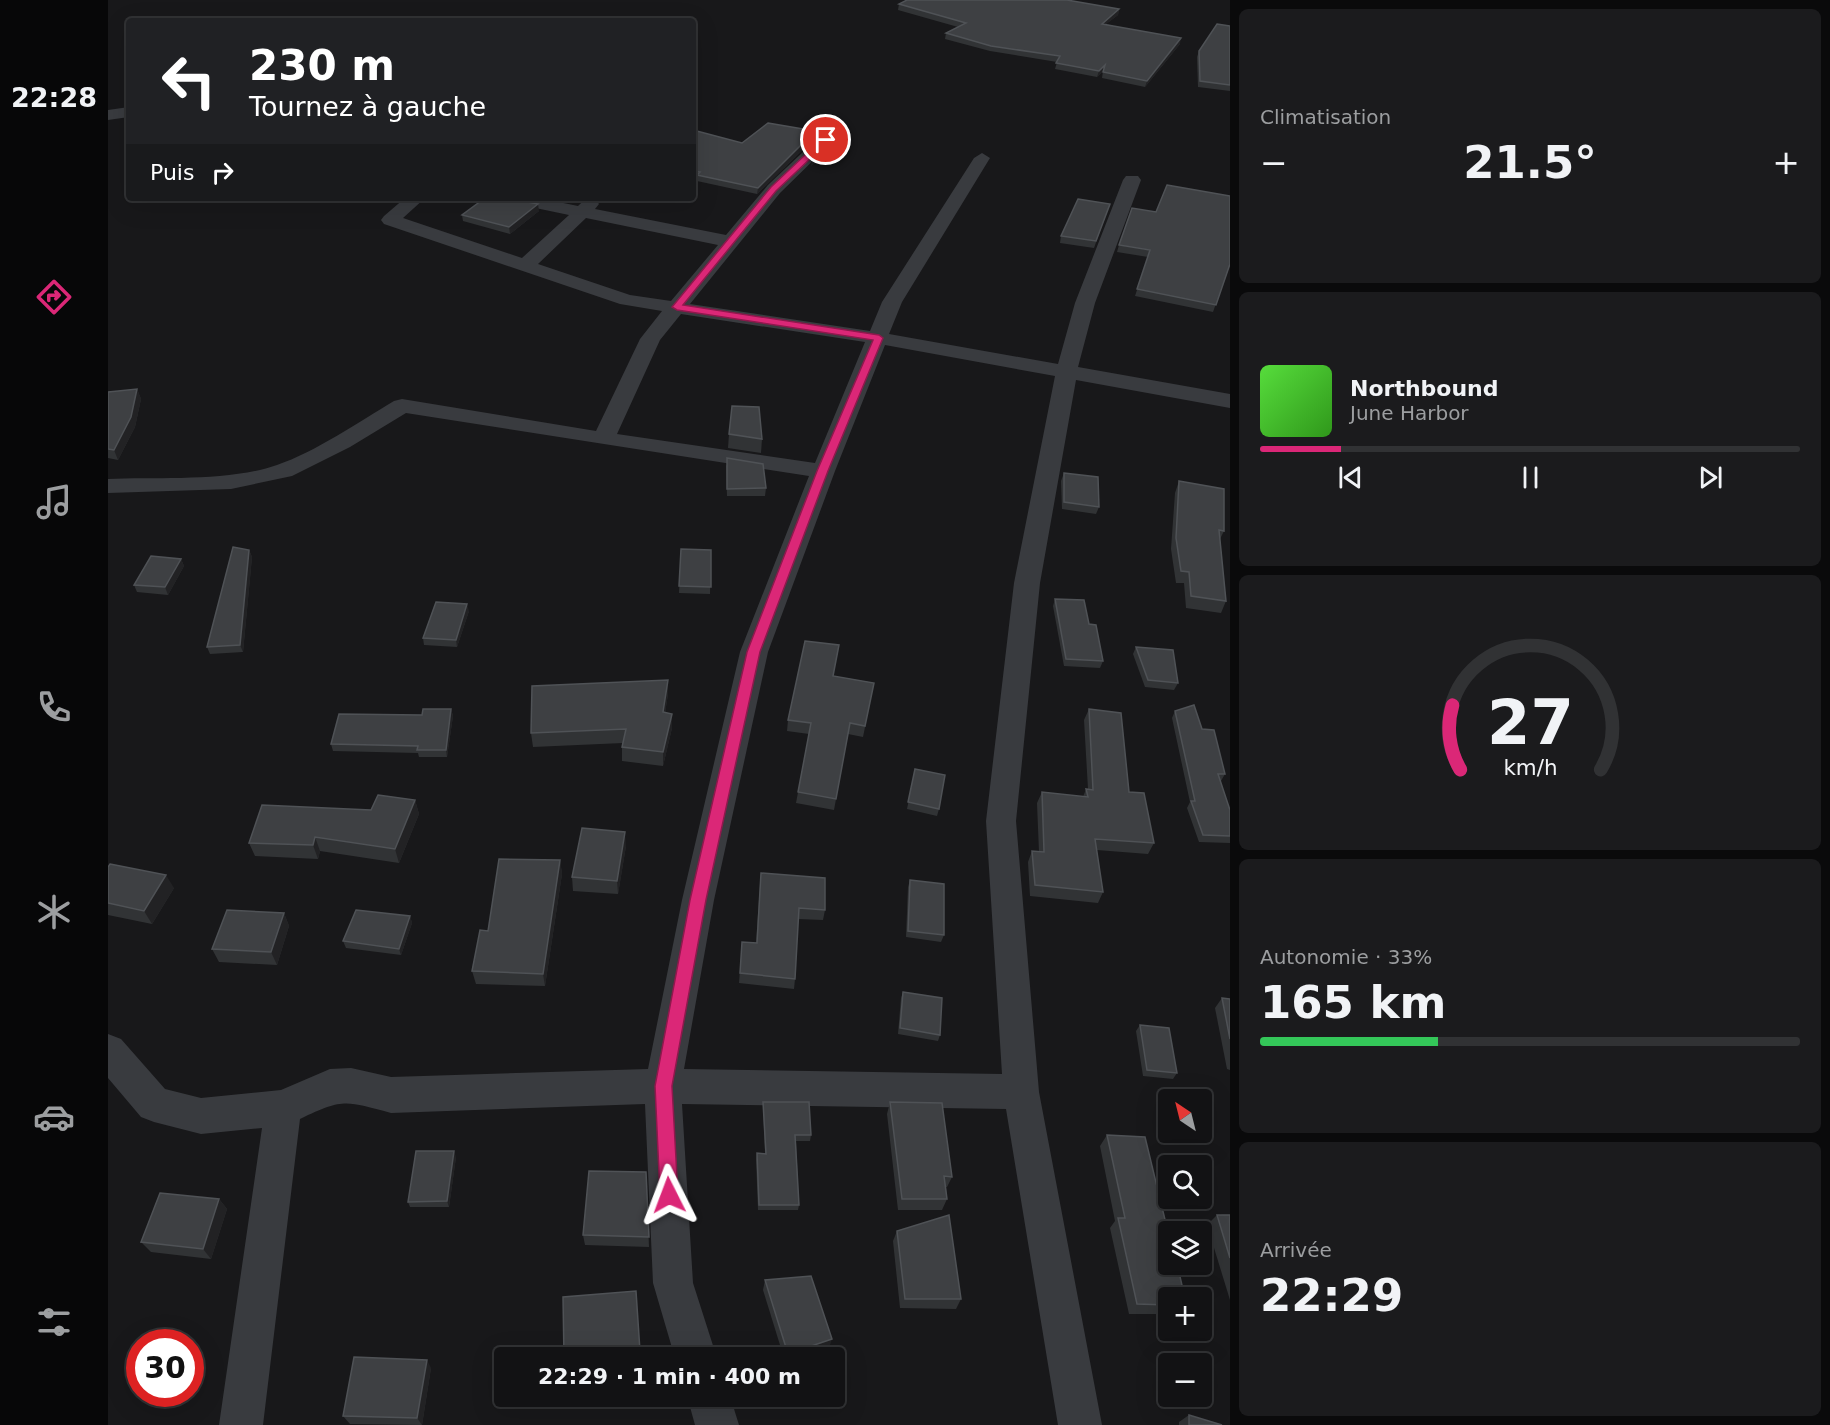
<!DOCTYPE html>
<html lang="fr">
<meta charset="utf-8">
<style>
body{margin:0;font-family:"DejaVu Sans",sans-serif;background:#1b1b1d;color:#f1f3f6;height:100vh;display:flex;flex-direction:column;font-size:22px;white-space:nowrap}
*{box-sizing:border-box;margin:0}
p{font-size:20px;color:#9c9ea0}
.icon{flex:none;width:33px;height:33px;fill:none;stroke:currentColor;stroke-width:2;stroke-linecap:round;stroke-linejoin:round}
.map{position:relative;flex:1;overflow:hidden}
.side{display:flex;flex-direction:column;gap:9px;padding:9px;background:#0a0a0b;width:600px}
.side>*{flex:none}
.hud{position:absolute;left:18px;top:18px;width:570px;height:183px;border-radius:6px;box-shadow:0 6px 24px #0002,0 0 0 2px #313234;background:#202124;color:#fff;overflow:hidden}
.needle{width:39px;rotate:325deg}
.fabs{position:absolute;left:1050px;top:1089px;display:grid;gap:12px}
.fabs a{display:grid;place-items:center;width:54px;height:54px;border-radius:6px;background:#121214;box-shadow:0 6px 24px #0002,0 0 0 2px #313234;font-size:30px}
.speed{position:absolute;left:18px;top:1329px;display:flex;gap:12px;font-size:30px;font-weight:700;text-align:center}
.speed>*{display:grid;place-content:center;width:78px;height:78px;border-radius:50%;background:#121214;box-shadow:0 6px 24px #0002,0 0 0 2px #313234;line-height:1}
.speed .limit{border:9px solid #d22;background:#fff;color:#111}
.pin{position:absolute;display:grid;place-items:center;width:51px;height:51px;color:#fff;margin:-26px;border:3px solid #fff;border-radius:50%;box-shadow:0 2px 6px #0007}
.me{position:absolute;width:66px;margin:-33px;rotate:357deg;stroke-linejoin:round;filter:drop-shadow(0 0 4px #0008)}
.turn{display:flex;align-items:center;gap:21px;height:126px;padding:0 24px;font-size:27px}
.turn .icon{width:78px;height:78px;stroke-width:2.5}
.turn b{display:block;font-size:42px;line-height:51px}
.then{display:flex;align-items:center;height:57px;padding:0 24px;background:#0003;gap:12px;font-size:22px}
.big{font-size:45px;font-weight:800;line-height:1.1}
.side .card{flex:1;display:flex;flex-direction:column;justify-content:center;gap:9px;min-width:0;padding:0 21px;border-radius:9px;background:#1b1b1d}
.side .dial{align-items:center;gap:0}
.dial svg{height:156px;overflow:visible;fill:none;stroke:#313234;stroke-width:7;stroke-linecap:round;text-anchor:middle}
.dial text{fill:#f1f3f6;stroke:none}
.song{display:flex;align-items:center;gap:18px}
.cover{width:72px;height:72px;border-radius:9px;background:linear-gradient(135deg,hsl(110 70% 55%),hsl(110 70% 35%))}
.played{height:6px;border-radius:3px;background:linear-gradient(90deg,#db2777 15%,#313234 15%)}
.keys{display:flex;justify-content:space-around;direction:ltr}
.heat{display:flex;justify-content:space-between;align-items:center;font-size:33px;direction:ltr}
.charge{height:9px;border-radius:4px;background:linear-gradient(90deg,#34c759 33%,#313234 0)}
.trip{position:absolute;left:386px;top:1347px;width:351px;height:60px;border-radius:6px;background:#121214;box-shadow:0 6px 24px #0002,0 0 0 2px #313234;font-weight:800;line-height:60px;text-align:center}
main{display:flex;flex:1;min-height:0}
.tabs{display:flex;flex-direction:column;width:108px;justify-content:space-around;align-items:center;background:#070708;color:#9c9ea0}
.tabs .icon{width:42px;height:42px}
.tabs .current{color:#db2777}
.tabs b{font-size:27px;color:#f1f3f6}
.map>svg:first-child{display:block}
</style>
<main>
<nav class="tabs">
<b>22:28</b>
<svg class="icon current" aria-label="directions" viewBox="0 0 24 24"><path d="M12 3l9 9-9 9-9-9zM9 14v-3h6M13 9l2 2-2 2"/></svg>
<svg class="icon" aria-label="music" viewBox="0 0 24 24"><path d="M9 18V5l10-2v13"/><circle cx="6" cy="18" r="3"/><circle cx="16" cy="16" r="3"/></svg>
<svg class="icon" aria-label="phone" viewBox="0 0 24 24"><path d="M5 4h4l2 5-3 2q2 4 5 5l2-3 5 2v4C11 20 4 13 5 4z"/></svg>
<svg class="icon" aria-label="climate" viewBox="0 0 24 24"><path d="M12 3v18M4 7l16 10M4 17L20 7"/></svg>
<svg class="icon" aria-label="car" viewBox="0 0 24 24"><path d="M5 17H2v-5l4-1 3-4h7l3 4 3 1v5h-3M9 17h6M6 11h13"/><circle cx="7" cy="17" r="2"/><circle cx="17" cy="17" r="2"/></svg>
<svg class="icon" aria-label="filters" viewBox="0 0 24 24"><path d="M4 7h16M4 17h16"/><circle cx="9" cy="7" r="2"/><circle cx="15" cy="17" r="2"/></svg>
</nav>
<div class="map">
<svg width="1122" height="1425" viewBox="0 0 1122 1425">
<rect width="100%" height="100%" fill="#18181a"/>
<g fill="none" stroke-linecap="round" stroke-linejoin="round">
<!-- street -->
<g fill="#393b3f" fill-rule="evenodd">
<polygon points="21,107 21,117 0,120 0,110"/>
<path d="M718,134L726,139L724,142L672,193L582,304L762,331L774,302L866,158L874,153L882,158L794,302L781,334L950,364L967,303L1015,180L1018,176H1030L1033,180L987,303L970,367L1122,394V408L968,380L932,583L908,821L931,1092L994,1425H950L898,1109L574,1104L585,1283L609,1358H567L545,1283L537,1104L283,1113C237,1101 236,1098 192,1119L155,1425H111L154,1128L93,1134L46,1122L33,1117L0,1078V1034L13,1039L57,1089L93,1098L173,1090L222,1069L243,1068L283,1077L540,1069L574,900L632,652L701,476L298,413L242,447L184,476L123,489L0,493V479C51,477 121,482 169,465C207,452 251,422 286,401L294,399L488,431L532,339L554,311L512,304L276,224L273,220L276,216L297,198H317L295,218L414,258L461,215L399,202L396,198H431L470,206C476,200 480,198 488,200L491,204L487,209L618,235L660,185L712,136ZM478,218L610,245L563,301L522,295L430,264ZM573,314L757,342L707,463L509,434L552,340ZM777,345L947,376L906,583L878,821L894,1074L576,1069L606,900L660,652L727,471Z"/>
<polygon points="579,1396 622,1396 631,1425 587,1425"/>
</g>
</g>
<!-- wall -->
<g fill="#313335">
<polygon points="791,4 1011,9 1010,15 998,24 1072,44 1037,87 994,78 995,71 989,77 947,69 949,62 882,51 837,39 838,33 850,27 790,10"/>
<polygon points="1122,26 1122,91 1090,87 1089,57 1091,51"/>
<polygon points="585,130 634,143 707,138 649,194 589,181 589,178 585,177"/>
<polygon points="1002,204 986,248 952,243 953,236"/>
<polygon points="431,211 402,234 355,221 354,215"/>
<polygon points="1011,245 1122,264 1105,312 1027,296 1040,257 1009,252"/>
<polygon points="29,389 33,399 27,427 10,460 0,458 0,392"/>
<polygon points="621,434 654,439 653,453 620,448"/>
<polygon points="618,465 658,488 657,496 619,496"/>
<polygon points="956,473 991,507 988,514 954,509 953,481"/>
<polygon points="1071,481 1116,531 1112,539 1118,601 1113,613 1078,608 1076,583 1068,583 1063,549 1067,493"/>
<polygon points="573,549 603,550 602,594 571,593"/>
<polygon points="141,550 144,557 135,652 102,654 99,647"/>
<polygon points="73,559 76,566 60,595 29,592 26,585"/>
<polygon points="947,599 981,624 995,661 992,668 956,666 945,606"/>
<polygon points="361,611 349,647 316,645 315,638"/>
<polygon points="1028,647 1070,683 1066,690 1037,687 1025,654"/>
<polygon points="726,676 766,683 755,737 740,734 726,810 688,803 701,734 679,731 680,720"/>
<polygon points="560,680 560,694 557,713 564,714 564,728 555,766 514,761 514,747 515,743 425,747 423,733"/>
<polygon points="343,709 345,716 339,757 311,757 310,753 225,751 223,744 314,715"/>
<polygon points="981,709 1046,843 1040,854 989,850 995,892 990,903 922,896 920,862 924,851 931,852 929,803 934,792 975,797 978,789 980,789 976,720"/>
<polygon points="1067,711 1094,729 1117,774 1113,781 1112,781 1122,810 1122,843 1091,842 1079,808 1082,802 1064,718"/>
<polygon points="807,769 831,809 829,816 799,809"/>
<polygon points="307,800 311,814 291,863 212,851 210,859 147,856 141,843 263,810"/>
<polygon points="518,846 510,894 465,891 464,877"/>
<polygon points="452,860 454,874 437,986 368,984 364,971 380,931"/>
<polygon points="0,867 66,888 44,924 0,915"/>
<polygon points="802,880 836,935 833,942 798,937 800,887"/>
<polygon points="652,884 717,910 715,920 690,919 687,979 686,989 631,983 634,942 648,943"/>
<polygon points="176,913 181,926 169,965 111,962 104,949"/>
<polygon points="302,916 304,923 293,955 238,948 235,941"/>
<polygon points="795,992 832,1035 830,1041 790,1034 793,998"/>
<polygon points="1114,998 1122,999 1122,1070 1119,1069 1107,1008"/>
<polygon points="1032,1025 1069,1073 1065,1079 1035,1076 1028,1031"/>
<polygon points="655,1102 703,1135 702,1141 688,1141 691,1205 690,1210 650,1210 648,1159 649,1153 657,1153 655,1107"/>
<polygon points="782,1102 844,1177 839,1187 838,1187 839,1199 834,1210 790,1210 779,1114"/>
<polygon points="999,1135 1060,1298 1060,1314 1021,1314 1002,1228 1007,1221 992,1146"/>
<polygon points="348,1157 341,1207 302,1207 300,1202"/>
<polygon points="538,1172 541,1247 477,1245 475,1235"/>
<polygon points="111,1199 119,1209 103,1259 43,1252 33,1242"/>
<polygon points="1109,1215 1122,1215 1122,1300 1099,1225"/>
<polygon points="789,1231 853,1299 848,1309 792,1308 785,1241"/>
<polygon points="657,1280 721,1348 692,1358 676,1358 655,1290"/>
<polygon points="528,1291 532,1358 456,1358"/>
<polygon points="323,1368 314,1425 242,1424 235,1416"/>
<polygon points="1081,1415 1114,1425 1071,1425 1071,1422"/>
</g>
<!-- shaded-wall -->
<g fill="#222224">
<polygon points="1011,9 1010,15 992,29 994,24"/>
<polygon points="1073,38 1072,44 1037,87 1039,81"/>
<polygon points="997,65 995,71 989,77 991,71"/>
<polygon points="707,131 707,138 649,194 650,188"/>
<polygon points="739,137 739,144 703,166 704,159"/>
<polygon points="430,204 431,211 402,234 401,227"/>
<polygon points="29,389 33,399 27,427 10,460 6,450"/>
<polygon points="141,550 144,557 135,652 132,645"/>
<polygon points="73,559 76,566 60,595 57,587"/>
<polygon points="359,604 361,611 349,647 348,640"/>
<polygon points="560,680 560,694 555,726 555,712"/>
<polygon points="343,709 345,716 339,757 338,750"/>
<polygon points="564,714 564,728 555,766 555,752"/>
<polygon points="307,800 311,814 291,863 287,849"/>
<polygon points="517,832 518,846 510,894 509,881"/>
<polygon points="207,837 212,851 210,859 205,845"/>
<polygon points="452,860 454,874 437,986 435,974"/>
<polygon points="58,875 66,888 44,924 36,911"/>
<polygon points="176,913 181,926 169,965 163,952"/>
<polygon points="302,916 304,923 293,955 291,949"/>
<polygon points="346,1151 348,1157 341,1207 339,1201"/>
<polygon points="111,1199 119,1209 103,1259 95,1249"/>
<polygon points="724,1339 721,1348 692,1358 679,1358 680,1354"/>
<polygon points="319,1360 323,1368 314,1425 309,1418"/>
</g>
<!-- building -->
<g fill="#3e4043" stroke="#4f5256" stroke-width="1.5">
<polygon points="799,0 959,0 1011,9 994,24 1073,38 1039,81 995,72 997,65 991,71 948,63 952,56 883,46 838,33 858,23 791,4"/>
<polygon points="1109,24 1122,26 1122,85 1092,81 1091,51"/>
<polygon points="660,123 707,131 650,188 589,175 592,172 585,171 585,130 634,143"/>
<polygon points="728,135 739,137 704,159"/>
<polygon points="1059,185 1122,196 1122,264 1108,305 1029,289 1042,250 1011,245 1024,208 1048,212"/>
<polygon points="377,198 399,198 430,204 401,227 354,215"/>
<polygon points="970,199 1002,204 988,241 953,236"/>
<polygon points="29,389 23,417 6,450 0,449 0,392"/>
<polygon points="624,406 651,407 654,439 621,434"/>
<polygon points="619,458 655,464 658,488 619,489"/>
<polygon points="956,473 990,477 991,507 956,502"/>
<polygon points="1071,481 1116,489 1116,531 1111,530 1118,601 1083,596 1081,572 1073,571 1068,538"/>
<polygon points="125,547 141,550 132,645 99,647"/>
<polygon points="573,549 603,550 603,587 571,586"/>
<polygon points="43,556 73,559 57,587 26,585"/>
<polygon points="947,599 976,600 981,624 988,625 995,661 958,659"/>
<polygon points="328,602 359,604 348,640 315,638"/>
<polygon points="697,641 731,645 725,676 766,683 757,726 742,723 728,799 690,792 703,723 680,720"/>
<polygon points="1028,647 1065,650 1070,683 1040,680"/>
<polygon points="560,680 555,712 564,714 555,752 514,747 518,729 423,733 424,686"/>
<polygon points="1086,705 1094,729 1106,730 1117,774 1110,774 1122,810 1122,836 1095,835 1083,801 1087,801 1067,711"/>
<polygon points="315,709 343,709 338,750 309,750 310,746 223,744 231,714 314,715"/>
<polygon points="981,709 1013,713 1021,792 1036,793 1046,843 987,839 995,892 927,885 924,851 936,852 934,792 980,797 978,789 985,790"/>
<polygon points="807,769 837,775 831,809 800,802"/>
<polygon points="270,795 307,800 287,849 207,837 205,845 141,843 154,805 263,810"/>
<polygon points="474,828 517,832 509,881 464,877"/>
<polygon points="391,859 452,860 435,974 364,971 372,930 380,931"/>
<polygon points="2,864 58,875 36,911 0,903 0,867"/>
<polygon points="653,873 717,878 717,910 691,908 687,979 632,973 634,942 649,943"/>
<polygon points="802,880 836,884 836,935 800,931"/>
<polygon points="119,910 176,913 163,952 104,949"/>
<polygon points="248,910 302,916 291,949 235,941"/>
<polygon points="795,992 834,998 832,1035 792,1028"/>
<polygon points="1114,998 1122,999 1122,1039"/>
<polygon points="1032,1025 1061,1028 1069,1073 1039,1070"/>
<polygon points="655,1102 701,1102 703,1135 687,1135 691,1205 651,1205 649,1153 658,1154"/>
<polygon points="782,1102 834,1103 844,1177 836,1176 839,1199 794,1199"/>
<polygon points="999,1135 1037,1137 1060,1232 1060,1264 1069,1264 1077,1298 1060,1298 1060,1305 1029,1304 1010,1218 1017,1218"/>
<polygon points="308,1151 346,1151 339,1201 300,1202"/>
<polygon points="481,1171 538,1172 541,1237 475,1235"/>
<polygon points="52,1193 111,1199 95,1249 33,1242"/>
<polygon points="841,1215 853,1299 797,1299 789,1231"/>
<polygon points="1109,1215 1122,1215 1122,1258"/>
<polygon points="703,1276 724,1339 680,1354 657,1280"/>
<polygon points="528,1291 532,1351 456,1358 455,1297"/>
<polygon points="246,1357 319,1360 309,1418 235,1416"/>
<polygon points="1081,1415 1114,1425 1081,1425"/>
</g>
<!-- route -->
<polygon fill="#db2777" stroke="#8e194d" stroke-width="1.5" points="715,138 722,140 668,191 575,305 771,335 775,338 720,471 652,652 598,900 564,1086 570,1195 567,1202 561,1205 554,1202 552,1195 547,1086 582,900 639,652 709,471 765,340 569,310 564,307 663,187"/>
</svg>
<div class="fabs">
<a><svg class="needle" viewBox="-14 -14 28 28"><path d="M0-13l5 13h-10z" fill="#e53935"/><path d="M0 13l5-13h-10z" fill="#9c9ea0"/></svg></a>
<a><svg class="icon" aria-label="search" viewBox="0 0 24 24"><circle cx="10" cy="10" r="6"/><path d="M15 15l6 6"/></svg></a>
<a><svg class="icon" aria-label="layers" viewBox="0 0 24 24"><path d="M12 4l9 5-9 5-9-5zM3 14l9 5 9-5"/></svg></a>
<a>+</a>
<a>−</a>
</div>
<div class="speed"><div class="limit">30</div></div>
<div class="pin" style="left:718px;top:140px;background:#d93025"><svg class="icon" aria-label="arrive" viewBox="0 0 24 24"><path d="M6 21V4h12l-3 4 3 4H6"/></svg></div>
<svg class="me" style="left:561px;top:1195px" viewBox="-20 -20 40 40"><path d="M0-17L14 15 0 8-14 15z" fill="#db2777" stroke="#fff" stroke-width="4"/></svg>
<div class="trip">22:29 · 1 min · 400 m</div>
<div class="hud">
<div class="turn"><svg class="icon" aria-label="left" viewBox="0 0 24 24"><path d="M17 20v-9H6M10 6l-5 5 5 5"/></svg><div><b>230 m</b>Tournez à gauche</div></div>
<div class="then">Puis<svg class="icon" aria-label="right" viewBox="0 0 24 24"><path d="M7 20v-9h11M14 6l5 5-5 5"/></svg></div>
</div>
</div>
<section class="side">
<div class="card"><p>Climatisation</p>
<div class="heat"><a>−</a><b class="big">21.5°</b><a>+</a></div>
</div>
<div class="card">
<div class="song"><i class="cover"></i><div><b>Northbound</b><p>June Harbor</p></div></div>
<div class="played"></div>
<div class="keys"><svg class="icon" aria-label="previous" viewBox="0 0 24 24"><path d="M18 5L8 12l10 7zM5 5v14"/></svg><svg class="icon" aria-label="pause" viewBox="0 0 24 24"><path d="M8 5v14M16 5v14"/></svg><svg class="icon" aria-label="next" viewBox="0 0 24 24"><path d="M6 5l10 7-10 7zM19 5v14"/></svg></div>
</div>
<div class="card dial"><svg viewBox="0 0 100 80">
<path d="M14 69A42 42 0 1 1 86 69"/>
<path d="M14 69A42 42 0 0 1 10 36" stroke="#db2777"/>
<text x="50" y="56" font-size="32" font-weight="700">27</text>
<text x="50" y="72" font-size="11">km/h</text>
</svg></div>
<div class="card"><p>Autonomie · 33%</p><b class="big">165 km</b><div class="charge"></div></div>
<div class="card"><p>Arrivée</p><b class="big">22:29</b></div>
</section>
</main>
